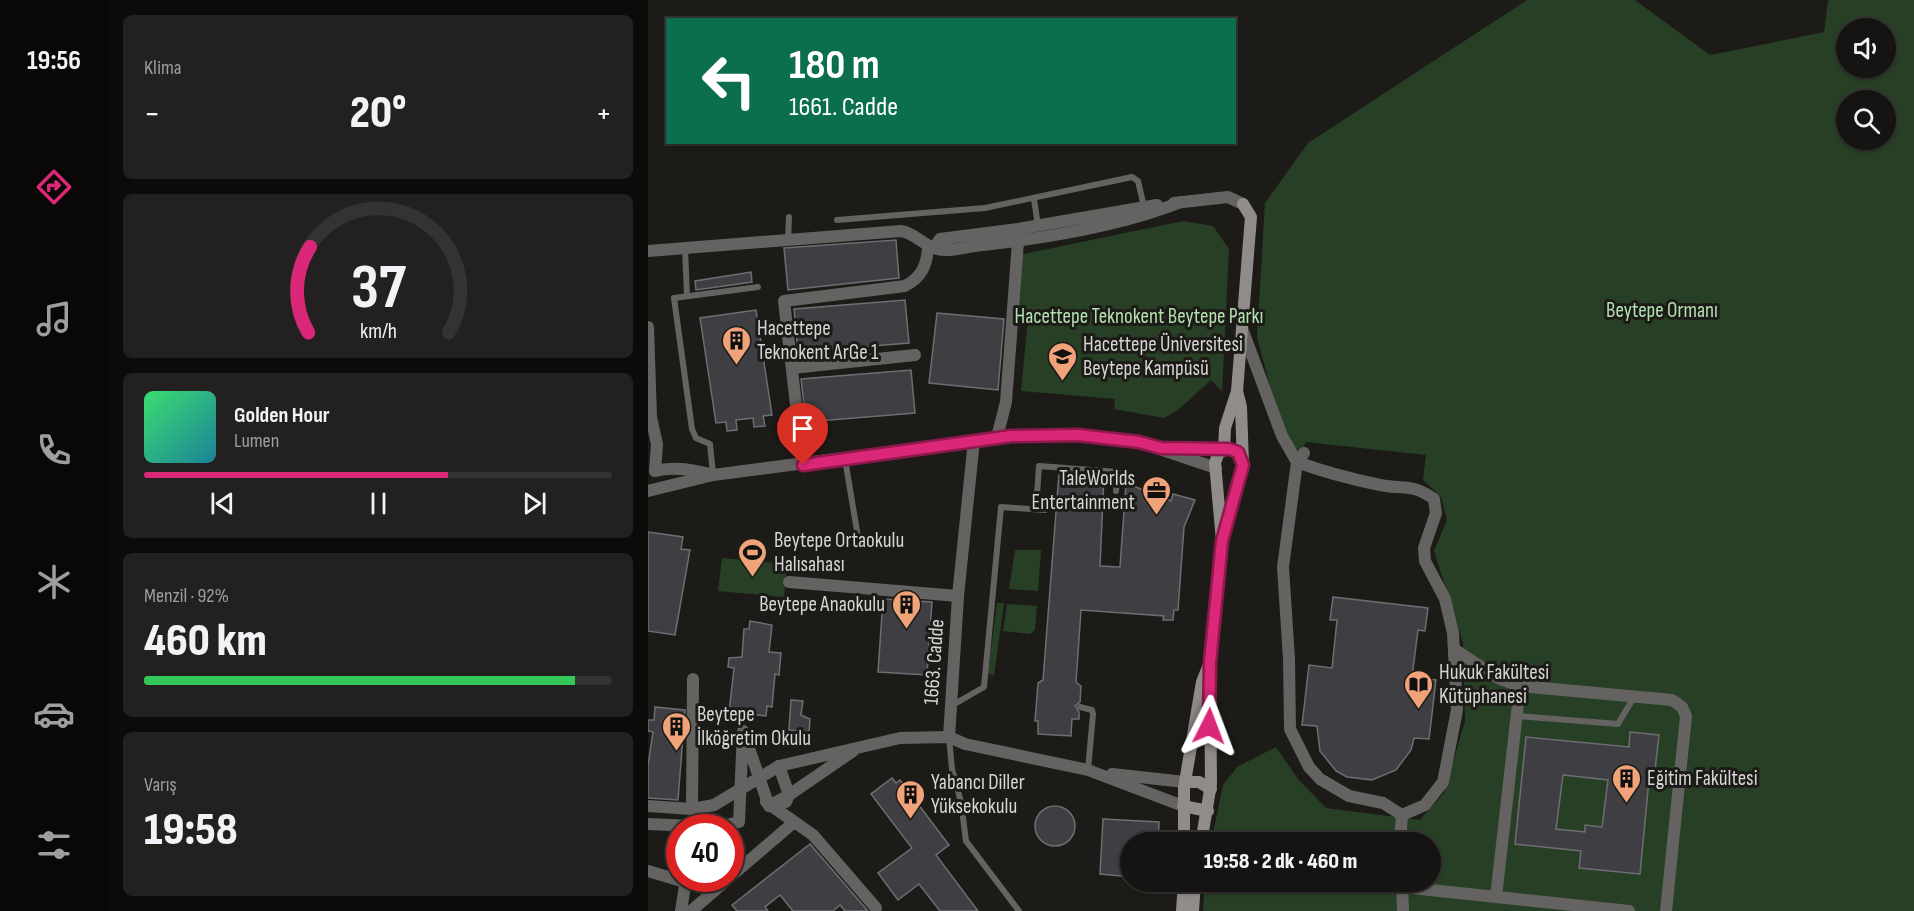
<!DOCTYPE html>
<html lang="tr">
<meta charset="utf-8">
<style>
body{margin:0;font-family:"Sofia Sans Condensed",sans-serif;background:#232120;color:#f1f3f6;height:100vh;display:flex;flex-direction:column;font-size:22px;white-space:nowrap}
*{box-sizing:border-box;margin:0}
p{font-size:20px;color:#9e9e9f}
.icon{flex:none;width:33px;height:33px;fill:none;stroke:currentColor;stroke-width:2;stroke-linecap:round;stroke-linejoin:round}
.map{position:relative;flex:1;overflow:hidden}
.panel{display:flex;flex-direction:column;gap:15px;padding:15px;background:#0c0b0a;width:540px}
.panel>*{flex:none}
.banner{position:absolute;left:18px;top:18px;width:570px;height:126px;border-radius:0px;box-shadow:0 2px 4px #0004,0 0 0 2px #353332;background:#0b6e4f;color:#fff;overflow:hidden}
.controls{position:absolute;left:1188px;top:18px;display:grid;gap:12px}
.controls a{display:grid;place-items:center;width:60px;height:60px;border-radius:50%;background:#161412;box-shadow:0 2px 4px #0004,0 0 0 2px #353332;font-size:30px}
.speed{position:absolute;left:18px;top:814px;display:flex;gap:12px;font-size:30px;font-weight:700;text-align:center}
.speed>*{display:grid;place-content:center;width:78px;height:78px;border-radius:50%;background:#161412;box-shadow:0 2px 4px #0004,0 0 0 2px #353332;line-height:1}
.speed .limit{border:9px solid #d22;background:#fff;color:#111}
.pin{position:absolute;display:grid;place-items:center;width:51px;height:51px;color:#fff;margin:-62px -26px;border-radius:50% 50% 50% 0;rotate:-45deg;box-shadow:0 0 6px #0007}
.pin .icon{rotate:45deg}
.me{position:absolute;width:66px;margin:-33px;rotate:3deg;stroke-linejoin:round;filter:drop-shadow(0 0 4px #0008)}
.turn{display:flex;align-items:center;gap:21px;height:126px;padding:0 24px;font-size:27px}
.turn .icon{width:78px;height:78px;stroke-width:2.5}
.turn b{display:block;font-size:42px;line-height:51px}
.big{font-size:45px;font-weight:800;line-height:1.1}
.panel .card{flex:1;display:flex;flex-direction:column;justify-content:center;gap:9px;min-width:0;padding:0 21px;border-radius:9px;background:#232120}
.panel .dial{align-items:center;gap:0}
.dial svg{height:156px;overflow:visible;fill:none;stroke:#353332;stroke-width:7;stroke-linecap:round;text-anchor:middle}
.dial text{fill:#f1f3f6;stroke:none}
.song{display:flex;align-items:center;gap:18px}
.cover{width:72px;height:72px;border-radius:9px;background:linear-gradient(135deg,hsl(140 70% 55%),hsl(190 70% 35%))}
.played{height:6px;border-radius:3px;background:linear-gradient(90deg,#db2777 65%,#353332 65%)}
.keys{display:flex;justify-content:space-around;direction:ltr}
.heat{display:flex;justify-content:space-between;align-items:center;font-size:33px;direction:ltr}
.charge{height:9px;border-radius:4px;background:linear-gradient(90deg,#34c759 92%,#353332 0)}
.trip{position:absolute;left:472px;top:832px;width:321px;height:60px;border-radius:30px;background:#161412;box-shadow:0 2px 4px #0004,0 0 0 2px #353332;font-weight:800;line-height:60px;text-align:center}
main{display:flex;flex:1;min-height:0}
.tabs{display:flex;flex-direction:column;width:108px;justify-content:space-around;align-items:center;background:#090807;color:#9e9e9f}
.tabs .icon{width:42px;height:42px}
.tabs .selected{color:#db2777}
.tabs b{font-size:27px;color:#f1f3f6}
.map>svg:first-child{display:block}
</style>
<main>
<nav class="tabs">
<b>19:56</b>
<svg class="icon selected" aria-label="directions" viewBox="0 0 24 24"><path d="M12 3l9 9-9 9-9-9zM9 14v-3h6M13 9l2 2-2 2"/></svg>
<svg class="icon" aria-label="music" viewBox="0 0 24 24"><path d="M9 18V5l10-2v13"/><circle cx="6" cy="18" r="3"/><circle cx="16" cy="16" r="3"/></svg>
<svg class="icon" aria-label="phone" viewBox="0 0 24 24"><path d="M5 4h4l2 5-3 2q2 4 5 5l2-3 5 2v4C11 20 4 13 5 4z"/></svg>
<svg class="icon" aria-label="climate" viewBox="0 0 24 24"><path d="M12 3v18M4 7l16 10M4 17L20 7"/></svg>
<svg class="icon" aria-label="car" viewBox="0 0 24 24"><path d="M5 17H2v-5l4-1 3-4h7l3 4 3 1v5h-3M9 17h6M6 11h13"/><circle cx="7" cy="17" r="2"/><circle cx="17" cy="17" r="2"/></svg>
<svg class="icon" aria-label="filters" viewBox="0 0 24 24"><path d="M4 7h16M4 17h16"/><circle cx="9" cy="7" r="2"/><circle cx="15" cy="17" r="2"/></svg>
</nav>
<section class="panel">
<div class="card"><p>Klima</p>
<div class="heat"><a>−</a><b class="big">20°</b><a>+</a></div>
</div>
<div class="card dial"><svg viewBox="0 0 100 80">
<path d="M14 69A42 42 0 1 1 86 69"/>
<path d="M14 69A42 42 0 0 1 15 25" stroke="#db2777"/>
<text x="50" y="56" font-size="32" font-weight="700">37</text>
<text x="50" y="72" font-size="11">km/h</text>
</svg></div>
<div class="card">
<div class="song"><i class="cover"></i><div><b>Golden Hour</b><p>Lumen</p></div></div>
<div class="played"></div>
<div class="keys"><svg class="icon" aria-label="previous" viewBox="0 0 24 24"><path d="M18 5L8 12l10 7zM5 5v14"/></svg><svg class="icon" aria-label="pause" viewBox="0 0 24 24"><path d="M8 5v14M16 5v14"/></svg><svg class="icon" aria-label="next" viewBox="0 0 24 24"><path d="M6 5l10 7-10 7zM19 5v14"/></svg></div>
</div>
<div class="card"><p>Menzil · 92%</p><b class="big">460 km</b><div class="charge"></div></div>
<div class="card"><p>Varış</p><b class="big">19:58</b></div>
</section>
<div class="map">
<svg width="1266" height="911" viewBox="0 0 1266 911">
<rect width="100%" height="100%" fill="#1d1b18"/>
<!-- green -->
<g fill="#273f25" fill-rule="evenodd">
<path d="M879,0H987L1062,55L1176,32L1180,0H1266V911H555L557,882H783V843H563L575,785L589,767L628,747L650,779L678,808L772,820L796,793L817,721L815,643L786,551L799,520L793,497L775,480L778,455L658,442L653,451L644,446L628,409L609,337L617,203L660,143ZM1198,28H1238V68H1198ZM1198,100H1238V140H1198Z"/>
<polygon points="535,221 565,226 581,249 574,391 563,380 530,410 516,418 466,409 467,399 373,391 380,319 366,319 371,255"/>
<polygon points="367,550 393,550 390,591 361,589"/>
<polygon points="74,558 139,564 136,597 70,591"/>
<polygon points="349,603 356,603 346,676 340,673"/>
<polygon points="359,604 389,606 387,630 382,634 355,631"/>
</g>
<!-- building -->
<g fill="#3f3f43" stroke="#6e6e72" stroke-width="1.5" fill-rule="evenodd">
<polygon points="248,240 251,278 140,290 136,248"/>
<polygon points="103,272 104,282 48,290 47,281"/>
<polygon points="257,300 261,343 150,352 146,309"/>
<polygon points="108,310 124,415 115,416 117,426 106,427 105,418 88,420 89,430 79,431 78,422 68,423 52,318"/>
<polygon points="289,313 356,319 350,390 281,383"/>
<polygon points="263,370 267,413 158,422 153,379"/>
<polygon points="411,473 456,476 452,566 472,567 478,483 523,501 525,494 547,500 536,527 530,610 526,610 525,620 515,620 516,616 433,610 428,682 433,686 432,702 427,706 431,712 431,719 424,719 423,736 390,734 390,721 387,721 390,683 395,680"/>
<polygon points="0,532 35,537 33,549 42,550 27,635 0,631"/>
<polygon points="685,597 780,608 777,631 770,630 764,677 788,680 781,739 766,738 763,750 748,770 724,780 699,777 688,771 672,751 669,726 654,725 661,665 684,668 689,620 682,620"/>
<polygon points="235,599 284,602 279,675 230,672"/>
<polygon points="102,621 124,625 121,652 133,653 131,675 127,674 124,707 119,706 118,716 81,712 86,668 80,667 81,658 94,657 96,629 101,629"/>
<polygon points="143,700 155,701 153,715 162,719 161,732 141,730"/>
<polygon points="7,707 37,710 30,800 0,798 0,765 5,732 0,731 0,720 6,720"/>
<path d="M982,732L1011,735L1007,770L1002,769L992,874L931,868L933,851L867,844L878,737L981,747ZM915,775L960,780L954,827L937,825V832L908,829Z"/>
<polygon points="244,778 248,783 252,780 301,845 288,855 330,911 292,911 271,884 250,900 230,873 264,848 223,794"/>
<circle cx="407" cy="826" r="20"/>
<polygon points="455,819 511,822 510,843 483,843 483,877 452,874"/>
<polygon points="162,844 220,911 197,911 192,905 185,911 145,911 132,895 117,907 120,911 89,911 84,905"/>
</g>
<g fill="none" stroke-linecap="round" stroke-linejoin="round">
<!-- lane -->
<g stroke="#656362" stroke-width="6">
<polyline points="386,199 390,226"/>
<polyline points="189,220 337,208 484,177 490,181 496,207"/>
<polyline points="140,240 141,217"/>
<polyline points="37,248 39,296"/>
<polyline points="197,459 211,543"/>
<polyline points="65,474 62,444 48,438 44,429 26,298 110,287"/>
<polyline points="388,509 391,466 470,472 468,491"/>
<polyline points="303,706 336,687 353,507 397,510"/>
<polyline points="432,707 444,710 445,714 440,770"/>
<polyline points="869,716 970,724 986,697"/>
<polyline points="301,737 304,769 313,802 318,841 371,911"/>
</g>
<!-- street -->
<g stroke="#656362" stroke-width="12">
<polyline points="526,203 580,197 595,204"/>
<polyline points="286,247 292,239 370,229 509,205"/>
<path d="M0,251L253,231C267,233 276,246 289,249C300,252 315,248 326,246C393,239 470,227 533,202"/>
<polyline points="0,327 3,417 9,444 7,471"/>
<path d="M595,331L634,436L649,462C676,472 703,479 732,485C757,490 763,483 786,499L788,513L776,548L777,561L797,599L805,633L809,710L795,782L777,805L754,815L735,803L701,796L672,779L661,767L642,729L641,659L635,567L649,462L656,453"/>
<polyline points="144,368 267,355"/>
<polyline points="349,437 358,402 370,242"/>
<polyline points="514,448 564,448 574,451"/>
<path d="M155,465L136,301L257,286C274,277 279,265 280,247"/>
<path d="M7,471C25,466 43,470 62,474"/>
<polyline points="0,491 65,475 363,436 430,435 491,442 568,468"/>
<polyline points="141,582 310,596"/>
<polyline points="806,649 850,678 872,686 1024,700 1034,707 1038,716 1018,911"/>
<polyline points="301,737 310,596 326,440"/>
<polyline points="131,766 141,795 138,802"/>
<polyline points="464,774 537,782"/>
<polyline points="118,802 165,835 228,908"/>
<polyline points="0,806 44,809 66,805 131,766 252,738 301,737 317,744 440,770 535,806"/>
<polyline points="44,809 45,679"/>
<polyline points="0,824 69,827 91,822 95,731 121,806 141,795 205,751"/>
<polyline points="752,843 754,815"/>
<polyline points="0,871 37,882"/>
<polyline points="82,877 145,823"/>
<polyline points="754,882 755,911"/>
<polyline points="754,887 981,911"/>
<polyline points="848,897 872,686"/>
<polyline points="33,911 38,879"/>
<polyline points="43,911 80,879"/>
</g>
<!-- secondary -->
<g stroke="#8f8c8a" stroke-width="12">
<polyline points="577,528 595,464 593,407 589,391"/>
<polyline points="537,782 551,782 563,789"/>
<polyline points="535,806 560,811"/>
<polyline points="536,843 536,788 554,682 560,667"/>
<polyline points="553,843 563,784 562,661 574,541 567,463 570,454 576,450 577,428 589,391 603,217 595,204"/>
<polyline points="534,911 536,882"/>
<polyline points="545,911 547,882"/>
</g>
</g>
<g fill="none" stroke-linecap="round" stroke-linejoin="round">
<defs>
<polyline id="route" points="155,465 363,436 430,435 491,442 513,448 581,449 590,452 595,465 574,541 572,561 562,662 561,726"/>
</defs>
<!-- route casing -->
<use href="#route" stroke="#8e194d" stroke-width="15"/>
<!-- route -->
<use href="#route" stroke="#db2777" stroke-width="10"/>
</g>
<!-- icons -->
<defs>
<symbol id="building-pin" viewBox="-11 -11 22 30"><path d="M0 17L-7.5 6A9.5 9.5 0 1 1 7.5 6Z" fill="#f0a279" stroke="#1d1b18"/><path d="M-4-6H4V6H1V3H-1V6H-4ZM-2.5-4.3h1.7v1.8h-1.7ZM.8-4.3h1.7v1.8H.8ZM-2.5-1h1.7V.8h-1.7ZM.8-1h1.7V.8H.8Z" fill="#111"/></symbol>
<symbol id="university-pin" viewBox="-11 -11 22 30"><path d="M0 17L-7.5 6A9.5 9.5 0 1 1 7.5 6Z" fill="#f0a279" stroke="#1d1b18"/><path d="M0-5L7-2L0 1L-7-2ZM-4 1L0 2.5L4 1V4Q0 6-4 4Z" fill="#111"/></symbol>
<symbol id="office-pin" viewBox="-11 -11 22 30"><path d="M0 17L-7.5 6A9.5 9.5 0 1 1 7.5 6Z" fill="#f0a279" stroke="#1d1b18"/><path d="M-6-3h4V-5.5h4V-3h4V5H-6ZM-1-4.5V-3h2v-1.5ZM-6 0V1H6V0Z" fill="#111"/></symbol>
<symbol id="stadium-pin" viewBox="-11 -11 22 30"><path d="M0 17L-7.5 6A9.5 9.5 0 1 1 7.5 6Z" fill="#f0a279" stroke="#1d1b18"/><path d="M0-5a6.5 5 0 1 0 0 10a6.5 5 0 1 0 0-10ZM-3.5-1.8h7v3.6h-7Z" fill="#111"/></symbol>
<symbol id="library-pin" viewBox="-11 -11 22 30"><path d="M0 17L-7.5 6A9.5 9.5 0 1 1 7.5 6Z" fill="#f0a279" stroke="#1d1b18"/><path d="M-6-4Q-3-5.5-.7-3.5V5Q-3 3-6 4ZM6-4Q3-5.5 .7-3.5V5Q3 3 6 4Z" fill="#111"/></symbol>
</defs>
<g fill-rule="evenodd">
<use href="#building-pin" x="72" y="324" width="33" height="45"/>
<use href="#university-pin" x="398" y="340" width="33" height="45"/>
<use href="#office-pin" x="492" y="474" width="33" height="45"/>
<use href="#stadium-pin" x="88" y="536" width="33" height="45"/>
<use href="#building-pin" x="242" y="588" width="33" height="45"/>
<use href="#library-pin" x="754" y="668" width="33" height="45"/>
<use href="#building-pin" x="12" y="710" width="33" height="45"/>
<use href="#building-pin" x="962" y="762" width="33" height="45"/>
<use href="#building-pin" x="246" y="778" width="33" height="45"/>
</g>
<g text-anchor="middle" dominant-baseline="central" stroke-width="6" stroke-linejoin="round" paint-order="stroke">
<!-- park labels -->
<g font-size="21" fill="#b2e1af" stroke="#1d1b18">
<text x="1014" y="310">Beytepe Ormanı</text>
<text x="491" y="316">Hacettepe Teknokent Beytepe Parkı</text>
</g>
<!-- poi labels -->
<g font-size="21" fill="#d6d5d3" stroke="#1d1b18" text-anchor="start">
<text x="109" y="328">Hacettepe<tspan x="109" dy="24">Teknokent ArGe 1</tspan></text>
<text x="435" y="344">Hacettepe Üniversitesi<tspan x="435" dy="24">Beytepe Kampüsü</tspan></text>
<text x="487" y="478" text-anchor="end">TaleWorlds<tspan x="487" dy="24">Entertainment</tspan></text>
<text x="126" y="540">Beytepe Ortaokulu<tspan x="126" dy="24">Halısahası</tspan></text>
<text x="237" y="604" text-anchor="end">Beytepe Anaokulu</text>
<text x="791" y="672">Hukuk Fakültesi<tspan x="791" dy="24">Kütüphanesi</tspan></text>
<text x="49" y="714">Beytepe<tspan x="49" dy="24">İlköğretim Okulu</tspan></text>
<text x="999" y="778">Eğitim Fakültesi</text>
<text x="283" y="782">Yabancı Diller<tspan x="283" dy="24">Yüksekokulu</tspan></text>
</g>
<!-- street labels -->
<g font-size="21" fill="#d6d5d3" stroke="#1d1b18">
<text transform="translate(286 662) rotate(-86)">1663. Cadde</text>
</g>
</g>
</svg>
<div class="controls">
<a><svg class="icon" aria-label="sound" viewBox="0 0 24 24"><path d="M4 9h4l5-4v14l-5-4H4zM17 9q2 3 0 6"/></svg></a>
<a><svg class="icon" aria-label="search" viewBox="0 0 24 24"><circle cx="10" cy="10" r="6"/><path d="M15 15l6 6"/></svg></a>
</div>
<div class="speed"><div class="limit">40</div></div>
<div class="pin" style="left:155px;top:465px;background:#d93025"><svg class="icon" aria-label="arrive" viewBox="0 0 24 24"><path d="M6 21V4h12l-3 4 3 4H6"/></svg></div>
<svg class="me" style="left:561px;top:726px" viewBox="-20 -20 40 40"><path d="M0-17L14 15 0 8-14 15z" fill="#db2777" stroke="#fff" stroke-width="4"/></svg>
<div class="trip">19:58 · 2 dk · 460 m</div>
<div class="banner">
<div class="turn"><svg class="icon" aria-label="left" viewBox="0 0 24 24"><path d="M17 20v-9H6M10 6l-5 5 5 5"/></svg><div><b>180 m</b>1661. Cadde</div></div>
</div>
</div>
</main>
